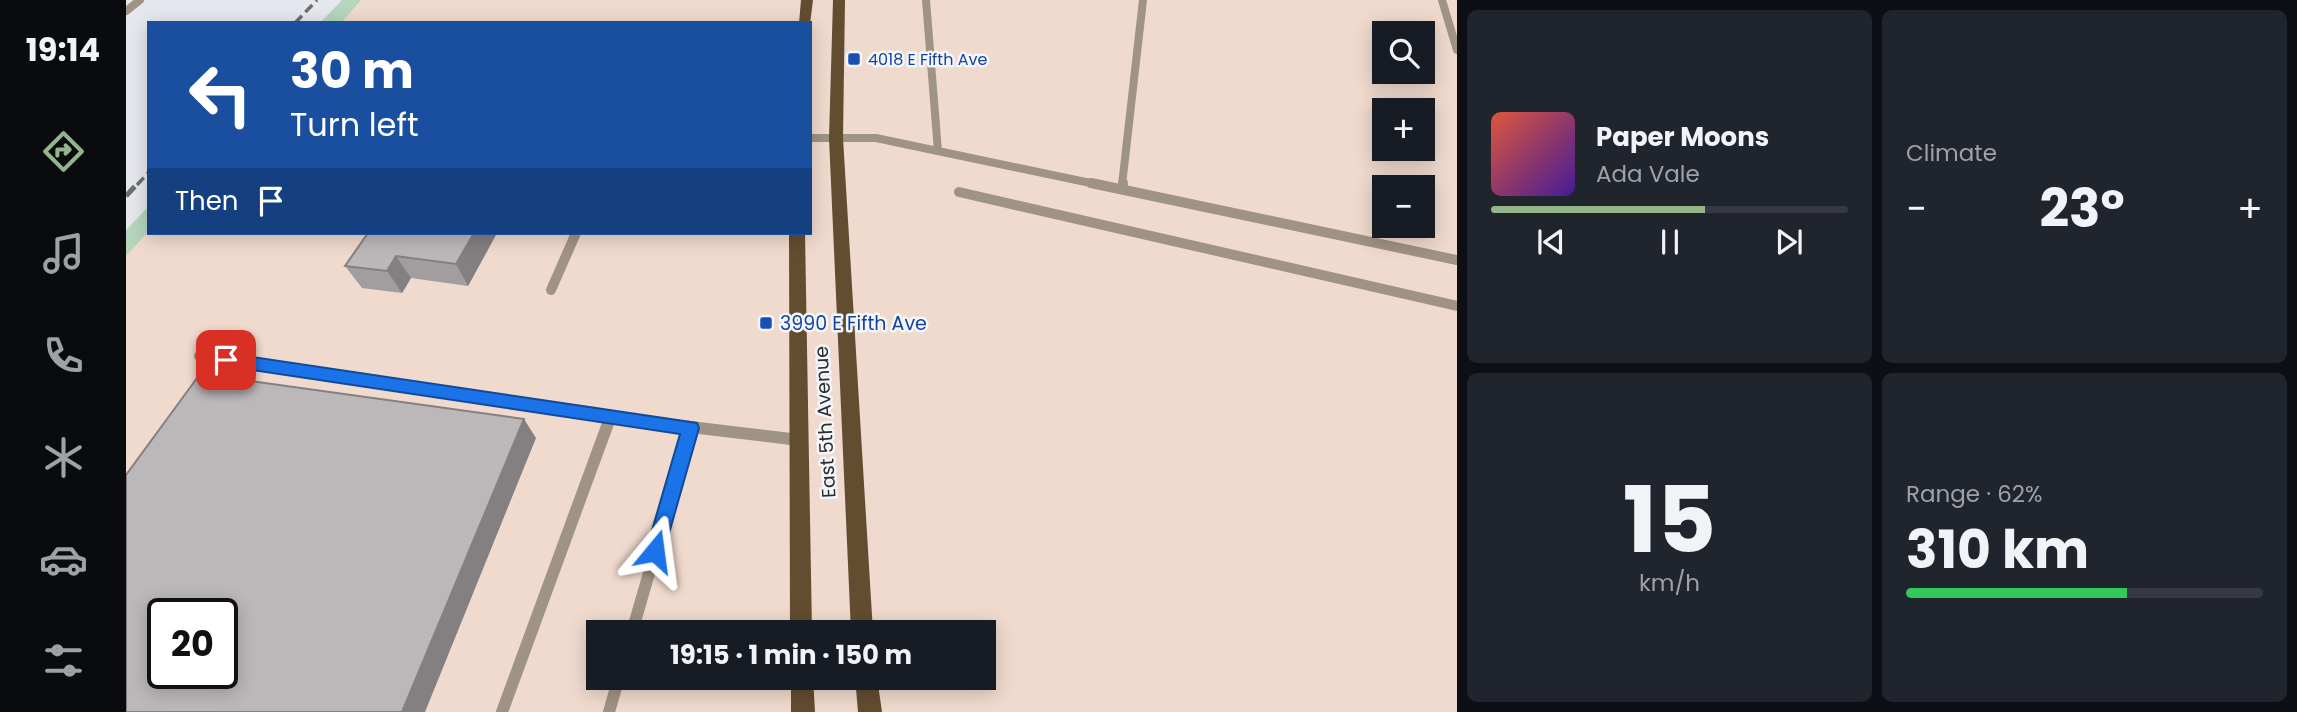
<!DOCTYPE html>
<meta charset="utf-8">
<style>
body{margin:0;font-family:Poppins,sans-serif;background:#20242c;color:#f1f3f6;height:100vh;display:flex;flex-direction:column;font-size:26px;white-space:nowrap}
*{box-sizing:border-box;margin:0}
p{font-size:23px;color:#9ea1a6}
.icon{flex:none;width:38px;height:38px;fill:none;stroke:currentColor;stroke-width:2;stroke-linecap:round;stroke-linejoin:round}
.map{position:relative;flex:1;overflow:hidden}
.side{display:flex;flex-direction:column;gap:10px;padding:10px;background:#0d0f14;width:840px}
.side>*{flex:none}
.top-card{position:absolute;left:21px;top:21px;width:665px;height:214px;border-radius:0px;box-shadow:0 4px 18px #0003;background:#1a4fa0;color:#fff;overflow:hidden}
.controls{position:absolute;left:1246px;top:21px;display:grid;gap:14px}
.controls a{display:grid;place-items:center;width:63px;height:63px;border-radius:0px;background:#171b24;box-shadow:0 4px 18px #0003;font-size:35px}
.speed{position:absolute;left:21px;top:598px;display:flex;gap:14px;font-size:35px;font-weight:700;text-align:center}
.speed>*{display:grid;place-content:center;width:91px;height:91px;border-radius:50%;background:#171b24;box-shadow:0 4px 18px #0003;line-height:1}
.speed .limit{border:4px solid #111;border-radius:10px;background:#fff;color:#111}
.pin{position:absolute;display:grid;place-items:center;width:60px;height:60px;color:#fff;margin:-30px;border-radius:14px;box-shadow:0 4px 10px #0006}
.me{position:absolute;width:77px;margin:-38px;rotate:16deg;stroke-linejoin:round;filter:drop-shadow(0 0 5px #0008)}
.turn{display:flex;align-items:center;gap:24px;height:147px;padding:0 28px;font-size:32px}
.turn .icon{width:91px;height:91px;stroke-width:2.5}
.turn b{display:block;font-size:49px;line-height:60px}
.then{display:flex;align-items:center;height:66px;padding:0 28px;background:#0003;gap:14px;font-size:26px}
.big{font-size:52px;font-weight:700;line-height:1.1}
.side .tile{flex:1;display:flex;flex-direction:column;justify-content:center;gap:10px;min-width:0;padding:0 24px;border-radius:10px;background:#20242c}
.side .dial{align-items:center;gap:0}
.dial b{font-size:91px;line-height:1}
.song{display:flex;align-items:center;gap:21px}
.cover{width:84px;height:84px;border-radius:10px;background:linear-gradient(135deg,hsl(10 70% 55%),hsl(260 70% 35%))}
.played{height:7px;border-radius:4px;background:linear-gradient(90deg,#93b589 60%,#363941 60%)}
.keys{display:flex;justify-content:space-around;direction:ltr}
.heat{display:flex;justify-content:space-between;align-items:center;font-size:38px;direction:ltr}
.charge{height:10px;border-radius:5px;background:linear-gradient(90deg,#34c759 62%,#363941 0)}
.side .tiles{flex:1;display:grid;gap:10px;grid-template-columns:repeat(2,1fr)}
.trip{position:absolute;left:460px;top:620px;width:410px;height:70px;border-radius:0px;background:#171b24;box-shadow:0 4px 18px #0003;font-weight:700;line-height:70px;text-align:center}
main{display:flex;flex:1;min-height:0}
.dock{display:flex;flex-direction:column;width:126px;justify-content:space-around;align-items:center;background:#090b0e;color:#9ea1a6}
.dock .icon{width:49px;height:49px}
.dock .selected{color:#93b589}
.dock b{font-size:32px;color:#f1f3f6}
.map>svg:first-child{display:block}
</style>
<main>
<nav class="dock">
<b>19:14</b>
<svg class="icon selected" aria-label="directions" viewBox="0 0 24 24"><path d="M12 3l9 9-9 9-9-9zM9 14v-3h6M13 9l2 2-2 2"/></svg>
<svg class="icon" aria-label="music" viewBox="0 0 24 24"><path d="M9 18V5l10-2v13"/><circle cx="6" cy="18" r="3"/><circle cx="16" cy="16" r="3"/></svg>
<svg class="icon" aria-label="phone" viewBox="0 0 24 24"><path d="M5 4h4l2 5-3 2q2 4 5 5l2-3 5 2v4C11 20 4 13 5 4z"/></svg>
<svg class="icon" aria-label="climate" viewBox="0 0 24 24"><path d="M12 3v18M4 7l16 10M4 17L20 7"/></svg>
<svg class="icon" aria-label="car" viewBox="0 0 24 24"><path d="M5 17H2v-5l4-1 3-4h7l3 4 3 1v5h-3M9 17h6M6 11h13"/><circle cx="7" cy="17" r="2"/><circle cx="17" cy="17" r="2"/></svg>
<svg class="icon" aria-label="filters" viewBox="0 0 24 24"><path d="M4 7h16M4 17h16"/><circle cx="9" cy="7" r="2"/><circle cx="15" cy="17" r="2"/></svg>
</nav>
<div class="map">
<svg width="1331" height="712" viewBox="0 0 1331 712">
<rect width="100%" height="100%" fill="#e6e8ed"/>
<!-- industrial -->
<path fill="#f0dacd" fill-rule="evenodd" d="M235,0H1331V712H0V256L23,231L684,233V23H215ZM1258,33H1297V72H1258ZM1258,110H1297V149H1258ZM1258,187H1297V226H1258ZM37,614H96V674H37ZM472,632H858V677H472Z"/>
<!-- green -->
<g fill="#b6d5bd">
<polygon points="216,0 235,0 215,23 194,23"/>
<polygon points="23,206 23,231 0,256 0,230"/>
</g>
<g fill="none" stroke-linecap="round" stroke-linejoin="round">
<!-- lane-far2 -->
<g stroke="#9f9383" stroke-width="8">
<polyline points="800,0 812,151"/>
<polyline points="1316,0 1331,50"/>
<polyline points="0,11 14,0"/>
<polyline points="684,138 750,138 974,185"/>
<polyline points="996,185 1017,0"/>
</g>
<!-- lane-far1 -->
<g stroke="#9f9383" stroke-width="10">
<polyline points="965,183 1331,260"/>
<polyline points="996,189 997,183"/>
<polyline points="833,192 1331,306"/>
<polyline points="425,290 450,233"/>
<polyline points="73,356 484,418"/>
</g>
<!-- lane -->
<g stroke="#9f9383" stroke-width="12">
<polyline points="472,416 673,440"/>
<polyline points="506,632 565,428"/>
<polyline points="376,712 484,418"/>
<polyline points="483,712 493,677"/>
</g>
<!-- primary -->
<g fill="#634d31" fill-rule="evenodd">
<polygon points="675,0 687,0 684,24 673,23"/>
<polygon points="707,0 719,0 717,138 747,632 725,632 703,138"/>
<polygon points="663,233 679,233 686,632 664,632"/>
<polygon points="665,677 687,677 689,712 665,712"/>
<polygon points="729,677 751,677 756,712 732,712"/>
</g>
<!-- rail-far1 -->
<g stroke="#6e6f72" stroke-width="3.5" stroke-dasharray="10 5" stroke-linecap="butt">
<polyline points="169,23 191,0"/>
<polyline points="11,185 23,172"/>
</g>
<!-- rail -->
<polyline stroke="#6e6f72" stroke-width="5" stroke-dasharray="13 7" stroke-linecap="butt" points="0,196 12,183"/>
</g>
<!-- wall -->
<polygon fill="#a29d9f" points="242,233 371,233 342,286 285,278 276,293 236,288 219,266"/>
<!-- shaded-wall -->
<g fill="#848082">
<polygon points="348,233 371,233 342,286 330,264"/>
<polygon points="270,256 285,278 276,293 261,271"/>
<polygon points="398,419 410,438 299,712 276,712"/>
</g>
<!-- building -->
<g fill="#bcb7b9" stroke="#848082" stroke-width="2" fill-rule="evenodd">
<polygon points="242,233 348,233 330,264 270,256 261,271 219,266"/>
<path d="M74,374L398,419L276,712H0V475ZM37,614H96V674H37Z"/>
</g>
<!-- route -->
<polygon fill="#1a73e8" stroke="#114b97" stroke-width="2" points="100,353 571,423 573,428 536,558 529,560 523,558 520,551 554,434 100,366 95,364 92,360 95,355"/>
<!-- markers -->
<g fill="#1a4fb4" stroke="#f3f6fb" stroke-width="2.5">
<rect x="721" y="52" width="14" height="14" rx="3.5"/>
<rect x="633" y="316" width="14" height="14" rx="3.5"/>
</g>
<g text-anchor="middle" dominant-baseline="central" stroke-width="5" stroke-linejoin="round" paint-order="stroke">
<!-- far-transit labels -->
<g font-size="16" fill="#164399" stroke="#f3f6fb" text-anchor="start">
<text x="742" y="59">4018 E Fifth Ave</text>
</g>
<!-- transit labels -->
<g font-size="19" fill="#164399" stroke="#f3f6fb" text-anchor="start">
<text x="654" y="323">3990 E Fifth Ave</text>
</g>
<!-- street labels -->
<g font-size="19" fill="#2b2c2e" stroke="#f3f6fb">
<text transform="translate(699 422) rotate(-93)">East 5th Avenue</text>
</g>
</g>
</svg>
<div class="controls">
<a><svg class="icon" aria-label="search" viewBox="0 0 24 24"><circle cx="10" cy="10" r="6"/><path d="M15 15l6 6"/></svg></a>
<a>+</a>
<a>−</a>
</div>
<div class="speed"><div class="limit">20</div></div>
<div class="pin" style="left:100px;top:360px;background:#d93025"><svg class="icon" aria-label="arrive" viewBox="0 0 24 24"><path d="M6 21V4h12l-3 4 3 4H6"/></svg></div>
<svg class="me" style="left:529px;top:551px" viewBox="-20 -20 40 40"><path d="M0-17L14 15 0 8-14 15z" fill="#1a73e8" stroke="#fff" stroke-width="4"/></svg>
<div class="trip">19:15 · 1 min · 150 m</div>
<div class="top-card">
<div class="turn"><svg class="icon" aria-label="left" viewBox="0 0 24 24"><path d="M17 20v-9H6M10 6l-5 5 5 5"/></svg><div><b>30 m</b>Turn left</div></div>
<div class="then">Then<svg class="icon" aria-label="arrive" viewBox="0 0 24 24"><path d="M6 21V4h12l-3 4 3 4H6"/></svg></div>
</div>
</div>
<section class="side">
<div class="tiles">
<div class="tile">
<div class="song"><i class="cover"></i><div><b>Paper Moons</b><p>Ada Vale</p></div></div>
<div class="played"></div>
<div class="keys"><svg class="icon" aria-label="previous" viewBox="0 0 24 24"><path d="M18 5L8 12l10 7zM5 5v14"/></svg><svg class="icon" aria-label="pause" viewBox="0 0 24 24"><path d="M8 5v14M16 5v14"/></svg><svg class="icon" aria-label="next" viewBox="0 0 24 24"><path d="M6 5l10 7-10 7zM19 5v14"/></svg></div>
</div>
<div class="tile"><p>Climate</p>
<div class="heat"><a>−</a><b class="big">23°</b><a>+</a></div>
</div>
<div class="tile dial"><b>15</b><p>km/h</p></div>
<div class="tile"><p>Range · 62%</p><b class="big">310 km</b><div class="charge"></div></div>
</div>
</section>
</main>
